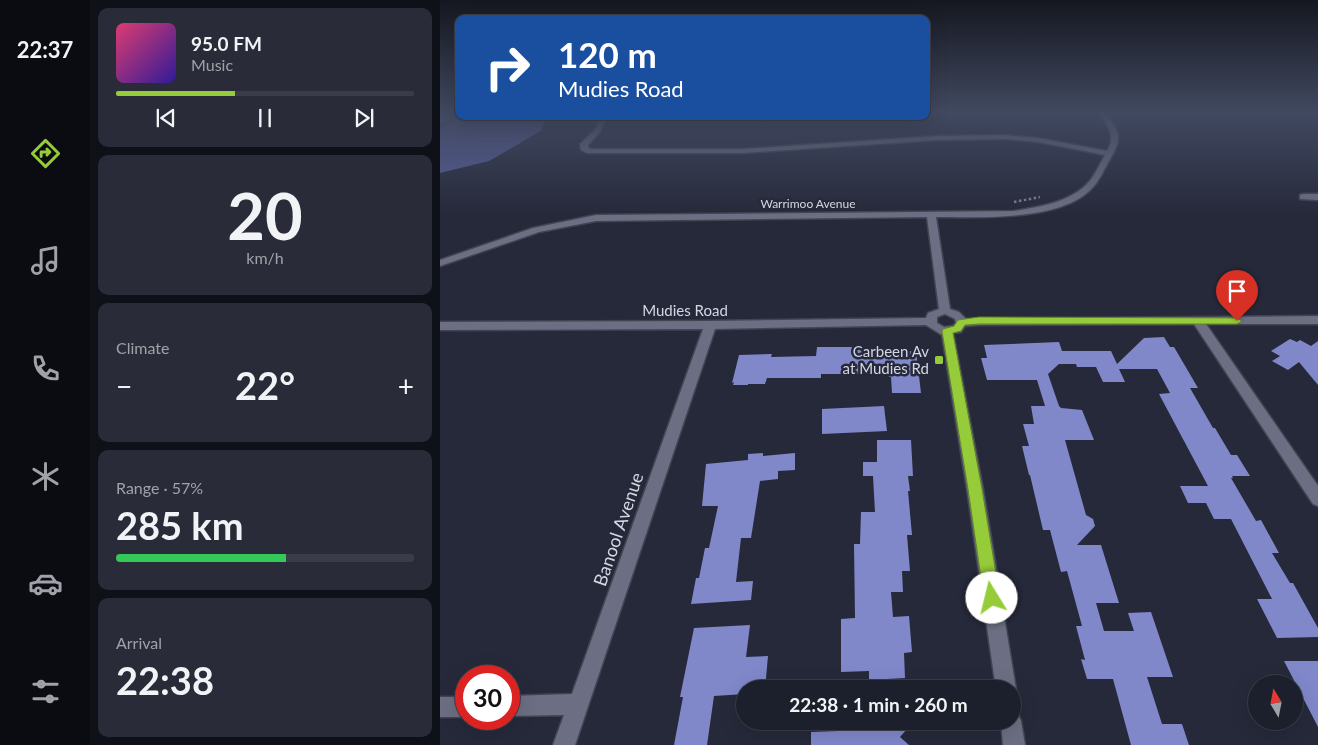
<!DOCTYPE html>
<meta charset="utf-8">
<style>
body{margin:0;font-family:Lato,sans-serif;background:#292c38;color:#f1f3f6;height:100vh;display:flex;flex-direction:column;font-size:19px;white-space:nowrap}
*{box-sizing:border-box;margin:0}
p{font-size:16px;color:#a0a2a9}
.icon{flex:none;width:28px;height:28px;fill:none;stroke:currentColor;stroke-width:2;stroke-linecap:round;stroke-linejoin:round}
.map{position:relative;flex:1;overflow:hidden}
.drawer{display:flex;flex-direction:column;gap:8px;padding:8px;background:#0f1118;width:350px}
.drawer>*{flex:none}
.banner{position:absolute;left:15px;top:15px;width:475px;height:105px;border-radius:10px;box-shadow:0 5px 20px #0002,0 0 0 1px #3a3d48;background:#1a4fa0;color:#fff;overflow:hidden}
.needle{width:32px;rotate:350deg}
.controls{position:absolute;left:808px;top:675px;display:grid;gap:10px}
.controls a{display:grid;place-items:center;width:55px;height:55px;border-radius:50%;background:#1c1f2c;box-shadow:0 5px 20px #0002,0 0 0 1px #3a3d48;font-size:25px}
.speed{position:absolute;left:15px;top:665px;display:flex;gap:10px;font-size:25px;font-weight:700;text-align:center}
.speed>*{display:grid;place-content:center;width:65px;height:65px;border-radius:50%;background:#1c1f2c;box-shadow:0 5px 20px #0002,0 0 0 1px #3a3d48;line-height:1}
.speed .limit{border:8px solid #d22;background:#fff;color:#111}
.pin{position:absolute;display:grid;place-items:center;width:42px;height:42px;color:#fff;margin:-51px -21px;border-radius:50% 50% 50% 0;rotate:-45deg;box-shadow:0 0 5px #0007}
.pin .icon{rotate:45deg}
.me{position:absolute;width:55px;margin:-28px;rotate:351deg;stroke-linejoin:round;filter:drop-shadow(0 0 4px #0008)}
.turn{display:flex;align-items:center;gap:18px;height:105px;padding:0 20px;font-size:22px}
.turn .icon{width:65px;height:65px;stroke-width:2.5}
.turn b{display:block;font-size:35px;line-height:42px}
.big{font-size:38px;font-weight:700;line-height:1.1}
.drawer .card{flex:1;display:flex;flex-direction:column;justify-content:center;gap:8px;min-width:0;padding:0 18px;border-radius:10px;background:#292c38}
.drawer .dial{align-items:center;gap:0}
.dial b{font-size:65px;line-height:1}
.song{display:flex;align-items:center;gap:15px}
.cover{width:60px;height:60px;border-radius:8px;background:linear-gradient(135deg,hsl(340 70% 55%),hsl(250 70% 35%))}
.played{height:5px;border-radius:2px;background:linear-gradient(90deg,#96cc3a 40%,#3a3d48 40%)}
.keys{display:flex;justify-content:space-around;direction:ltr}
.heat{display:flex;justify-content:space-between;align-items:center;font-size:28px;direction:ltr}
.charge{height:8px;border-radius:4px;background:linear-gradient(90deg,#34c759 57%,#3a3d48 0)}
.trip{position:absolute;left:296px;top:680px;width:285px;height:50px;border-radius:25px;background:#1c1f2c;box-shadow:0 5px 20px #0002,0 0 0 1px #3a3d48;font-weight:700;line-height:50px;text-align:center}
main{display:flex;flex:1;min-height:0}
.menu{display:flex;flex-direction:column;width:90px;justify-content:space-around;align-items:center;background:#0b0c12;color:#a0a2a9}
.menu .icon{width:35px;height:35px}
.menu .on{color:#96cc3a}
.menu b{font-size:22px;color:#f1f3f6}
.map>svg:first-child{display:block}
</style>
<main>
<nav class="menu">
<b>22:37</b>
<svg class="icon on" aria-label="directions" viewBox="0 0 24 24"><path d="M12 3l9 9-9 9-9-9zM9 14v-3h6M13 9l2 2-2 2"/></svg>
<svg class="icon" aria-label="music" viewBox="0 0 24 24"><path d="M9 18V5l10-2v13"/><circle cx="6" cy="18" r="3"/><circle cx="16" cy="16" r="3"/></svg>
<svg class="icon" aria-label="phone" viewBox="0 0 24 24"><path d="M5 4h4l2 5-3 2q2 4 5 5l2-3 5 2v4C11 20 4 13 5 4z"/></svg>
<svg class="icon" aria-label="climate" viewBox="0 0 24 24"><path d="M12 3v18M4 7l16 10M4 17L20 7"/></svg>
<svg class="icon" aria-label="car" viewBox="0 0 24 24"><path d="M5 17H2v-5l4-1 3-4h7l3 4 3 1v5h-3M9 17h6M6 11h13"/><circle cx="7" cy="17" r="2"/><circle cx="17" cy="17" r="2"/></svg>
<svg class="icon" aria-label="filters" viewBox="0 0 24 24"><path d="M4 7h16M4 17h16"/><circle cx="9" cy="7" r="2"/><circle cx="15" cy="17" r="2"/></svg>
</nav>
<section class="drawer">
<div class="card">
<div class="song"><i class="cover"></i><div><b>95.0 FM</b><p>Music</p></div></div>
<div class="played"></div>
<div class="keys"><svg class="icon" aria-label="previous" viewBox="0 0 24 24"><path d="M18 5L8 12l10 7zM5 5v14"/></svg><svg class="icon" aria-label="pause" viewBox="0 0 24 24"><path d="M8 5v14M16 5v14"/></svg><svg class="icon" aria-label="next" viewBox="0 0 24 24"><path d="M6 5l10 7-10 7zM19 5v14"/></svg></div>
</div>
<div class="card dial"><b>20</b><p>km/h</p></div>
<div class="card"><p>Climate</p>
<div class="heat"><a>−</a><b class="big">22°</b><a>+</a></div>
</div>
<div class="card"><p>Range · 57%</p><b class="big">285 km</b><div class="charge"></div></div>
<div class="card"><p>Arrival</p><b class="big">22:38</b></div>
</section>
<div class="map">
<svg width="878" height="745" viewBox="0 0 878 745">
<rect width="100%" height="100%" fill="#26293a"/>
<!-- forest -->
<polygon fill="#565c9a" points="0,111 19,111 19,116 107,116 101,131 49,161 0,173"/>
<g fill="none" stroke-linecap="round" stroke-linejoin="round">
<!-- stream -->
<polyline stroke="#4a4671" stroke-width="3" points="0,127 19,116"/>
</g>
<!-- building -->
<g fill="#8088ca">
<polygon points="724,337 730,347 734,347 758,388 750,388 773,428 775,428 791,455 797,455 810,476 792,476 793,478 791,478 816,521 821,520 839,553 832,553 850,583 853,583 878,628 878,637 837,638 817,599 832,599 791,519 774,519 766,503 748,503 740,486 768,486 719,394 730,393 717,369 679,369 685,382 663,382 656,367 637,367 636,364 619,364 608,374 619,406 621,408 642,410 654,440 625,440 646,515 653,519 655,526 637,545 661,545 679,603 656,603 664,631 694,631 688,613 711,612 733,677 707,677 722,724 742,724 749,745 691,745 673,679 647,679 641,659 645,660 636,626 642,626 627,571 621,572 610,530 603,530 590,475 589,475 582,446 589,446 583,424 594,424 591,406 605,406 597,380 547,380 541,358 547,358 544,345 619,342 622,351 671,351 677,364 704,338"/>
<polygon points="850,339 857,342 860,340 871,346 878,341 878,385 859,362 848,370 832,361 840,356 831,351"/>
<polygon points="377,347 421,347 420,349 434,349 434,353 476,351 481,393 452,393 451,377 449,377 448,374 381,374 381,378 327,378 325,384 308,384 308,385 293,385 294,382 292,383 299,355 332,354 331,357 376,356"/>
<polygon points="444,406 447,431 382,434 382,409"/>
<polygon points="437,440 471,440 473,476 468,476 470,491 468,491 472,535 467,535 470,571 462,571 463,592 451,592 453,617 469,616 472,652 464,653 465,678 429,680 429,671 401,672 401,619 415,618 414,544 420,544 421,512 435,512 433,476 423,476 423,462 437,462"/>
<polygon points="323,453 323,456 355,453 355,470 338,471 338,479 320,481 311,538 301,538 296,582 313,581 311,600 251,604 256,578 259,578 265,548 269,548 278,506 262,506 266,464 308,460 308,454"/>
<polygon points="310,625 306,657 328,656 325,689 305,689 305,694 274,696 267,745 234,745 243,697 240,697 254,628"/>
<polygon points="844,661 878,661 878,727"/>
<polygon points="399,721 474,721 460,737 469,745 371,745 371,732 399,731"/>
</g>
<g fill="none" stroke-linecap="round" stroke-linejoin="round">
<defs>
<g id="minor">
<path d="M657,111H663C681,133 683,137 669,161C664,169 660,180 653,187C623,222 538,217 496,217L510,309L519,312L526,319L878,316V324H766L878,486V506L873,504L754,324L539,325L525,326L521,332L513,333L543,489L576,689L572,696V689H556L527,489L502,335L486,325L275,329L135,745H113L124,715L69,716V696L132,694L263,329L0,330V322L270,321L486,318L488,313L499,309L487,217L156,221L99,232L0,266V260L93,228L156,215L574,211C598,207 627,203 646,185C654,178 659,165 665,155L598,142L565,139L497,140L303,153H147L141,150L140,144L155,130L161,116H167L160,132L148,145V147L151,149H303L497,136L565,135L598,138L667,151C677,135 667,124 657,111ZM505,314L515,319L516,323L513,326L504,327L497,323V317Z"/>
<polygon points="863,194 878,194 878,200 860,199 860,195"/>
<rect x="0" y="697" width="26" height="20"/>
<polygon points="572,711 578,714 581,721 585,745 563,745 561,721 572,721"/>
</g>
</defs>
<!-- minor casing -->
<use href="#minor" stroke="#424452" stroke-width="3"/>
<!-- path -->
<polyline stroke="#7d7f8e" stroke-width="2.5" stroke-dasharray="2.5 2.5" stroke-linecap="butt" points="574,202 600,197"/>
<!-- minor -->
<use href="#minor" fill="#6c6f83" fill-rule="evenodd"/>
</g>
<!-- sky -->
<linearGradient id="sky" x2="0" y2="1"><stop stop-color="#151720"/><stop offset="0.52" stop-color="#414960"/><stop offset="1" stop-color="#414960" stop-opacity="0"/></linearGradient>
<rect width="878" height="215" fill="url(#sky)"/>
<!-- route -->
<polygon fill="#96cc3a" stroke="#628526" points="539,317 797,318 802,321 797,324 539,324 525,325 521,331 513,333 542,489 560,598 558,604 552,606 546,604 544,598 528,489 502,331 503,329 514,326 518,320"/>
<!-- markers -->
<rect fill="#96cc3a" stroke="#26293a" stroke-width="2" x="494" y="355" width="10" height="10" rx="2.5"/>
<g text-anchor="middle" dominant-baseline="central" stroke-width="5" stroke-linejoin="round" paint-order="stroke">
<!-- far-street labels -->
<g font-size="12" fill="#d4d6e2" stroke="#26293a">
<text x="368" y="203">Warrimoo Avenue</text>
</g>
<!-- street labels -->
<g font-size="15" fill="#d4d6e2" stroke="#26293a">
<text x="245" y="310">Mudies Road</text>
</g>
<!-- poi labels -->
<g font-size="15" fill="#d4d6e2" stroke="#26293a" text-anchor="end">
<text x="489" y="351">Carbeen Av<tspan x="489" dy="17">at Mudies Rd</tspan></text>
</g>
<!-- near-street labels -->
<g font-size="18" fill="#d4d6e2" stroke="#26293a">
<text transform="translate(178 529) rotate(-71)">Banool Avenue</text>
</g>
</g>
</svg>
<div class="controls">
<a><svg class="needle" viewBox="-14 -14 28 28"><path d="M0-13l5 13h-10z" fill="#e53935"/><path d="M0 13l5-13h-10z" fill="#a0a2a9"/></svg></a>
</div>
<div class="speed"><div class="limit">30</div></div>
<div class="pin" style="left:797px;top:321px;background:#d93025"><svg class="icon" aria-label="arrive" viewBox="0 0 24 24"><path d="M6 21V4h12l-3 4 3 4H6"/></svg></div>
<svg class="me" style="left:552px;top:598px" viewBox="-20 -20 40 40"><circle r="19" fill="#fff"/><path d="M0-13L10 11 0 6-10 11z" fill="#96cc3a"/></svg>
<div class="trip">22:38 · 1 min · 260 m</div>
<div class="banner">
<div class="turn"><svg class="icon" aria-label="right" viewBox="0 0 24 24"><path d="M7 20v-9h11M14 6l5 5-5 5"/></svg><div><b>120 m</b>Mudies Road</div></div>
</div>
</div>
</main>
